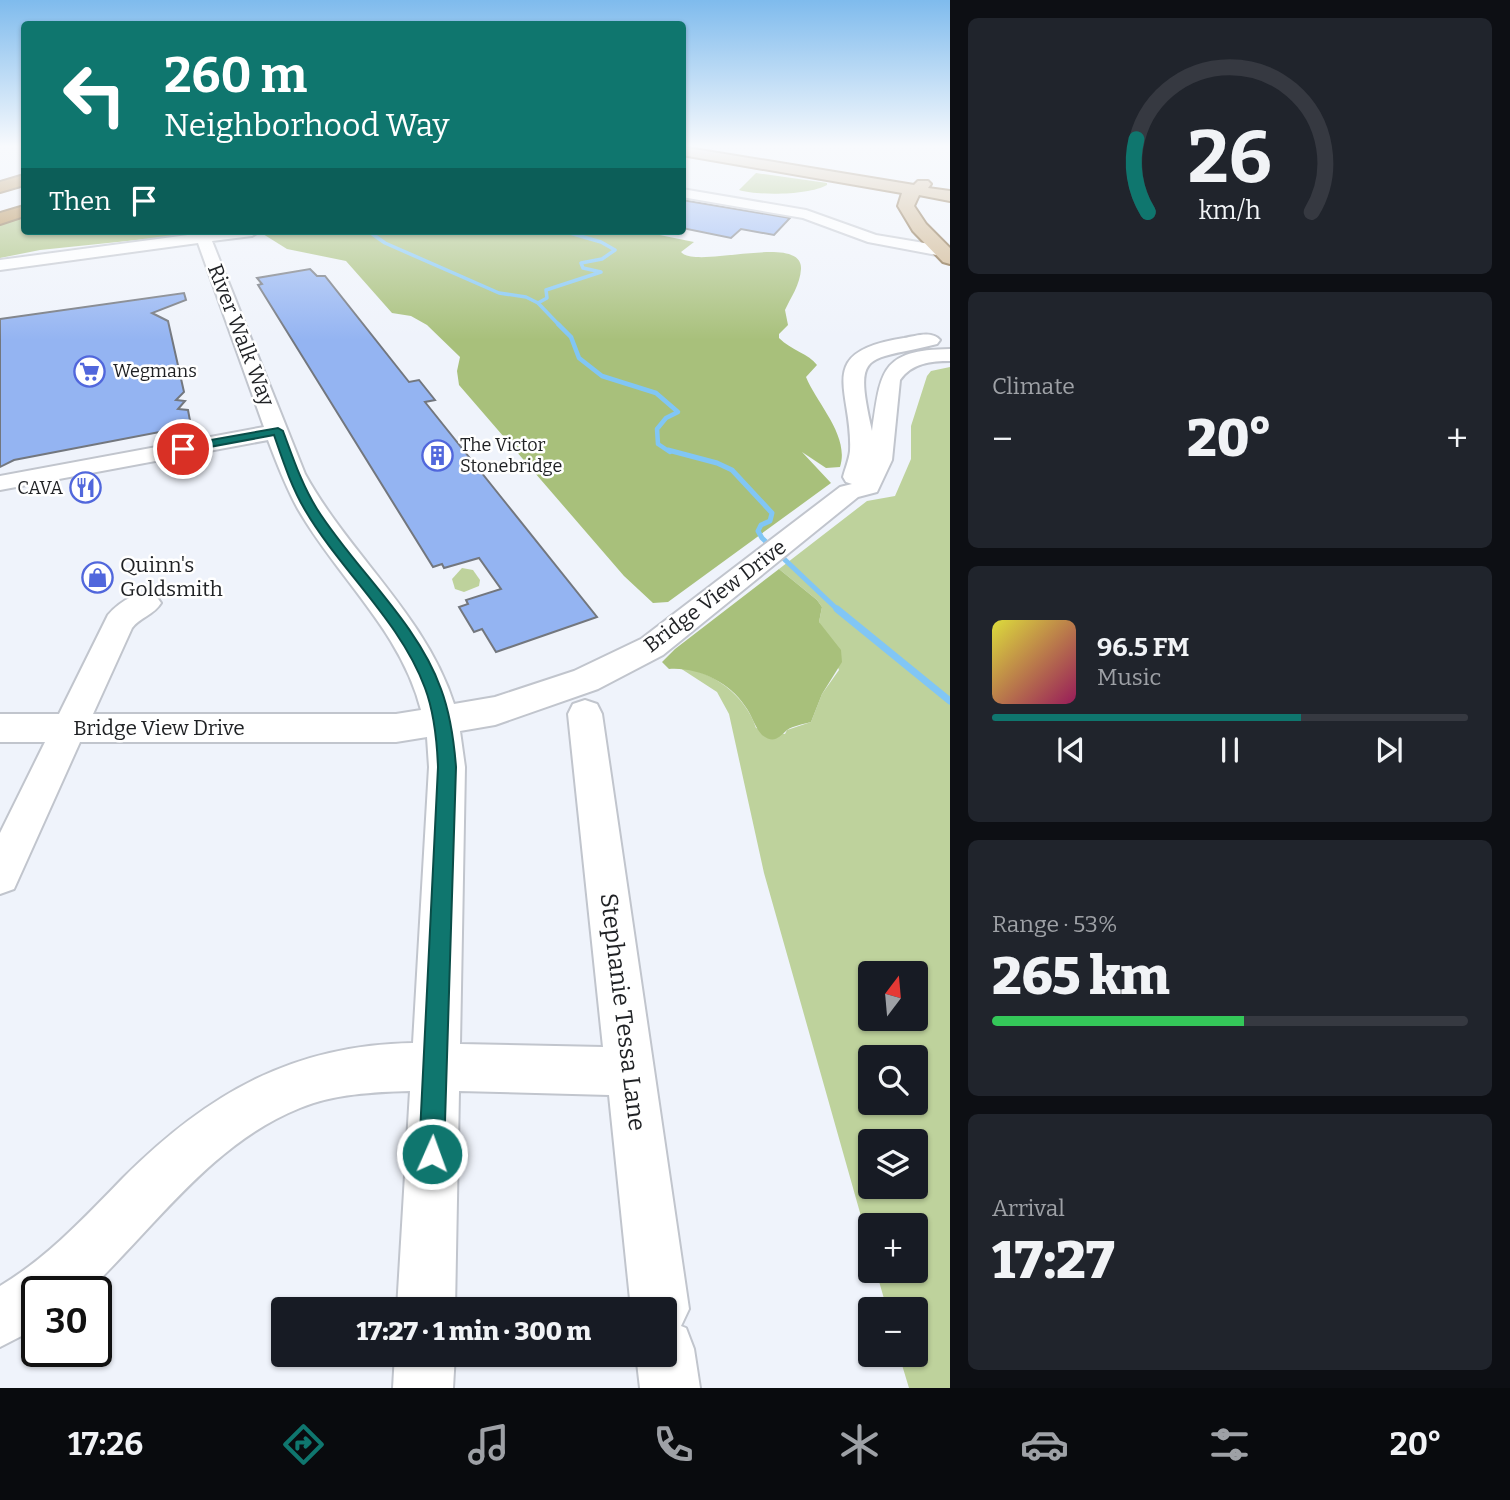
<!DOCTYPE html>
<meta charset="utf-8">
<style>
body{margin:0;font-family:Bitter,serif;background:#20242c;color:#f1f3f6;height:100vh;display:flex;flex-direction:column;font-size:26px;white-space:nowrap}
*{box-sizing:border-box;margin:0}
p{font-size:23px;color:#9ea1a6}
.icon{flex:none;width:38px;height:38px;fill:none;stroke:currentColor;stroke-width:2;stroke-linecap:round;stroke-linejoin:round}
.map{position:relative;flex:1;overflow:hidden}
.panel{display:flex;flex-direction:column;gap:18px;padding:18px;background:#0d0f14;width:560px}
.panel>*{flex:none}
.top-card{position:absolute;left:21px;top:21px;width:665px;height:214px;border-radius:7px;box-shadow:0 2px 5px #0004;background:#0f766e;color:#fff;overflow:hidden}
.needle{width:46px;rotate:16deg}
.buttons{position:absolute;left:858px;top:961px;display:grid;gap:14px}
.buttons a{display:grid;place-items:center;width:70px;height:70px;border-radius:7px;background:#171b24;box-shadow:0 2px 5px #0004;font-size:35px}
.speed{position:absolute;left:21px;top:1276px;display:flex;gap:14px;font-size:35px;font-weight:700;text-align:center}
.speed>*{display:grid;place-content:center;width:91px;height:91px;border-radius:50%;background:#171b24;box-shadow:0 2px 5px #0004;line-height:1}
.speed .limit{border:4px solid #111;border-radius:10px;background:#fff;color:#111}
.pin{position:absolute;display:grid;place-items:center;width:60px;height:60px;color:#fff;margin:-30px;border:4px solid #fff;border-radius:50%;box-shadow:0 2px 7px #0007}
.me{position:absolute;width:77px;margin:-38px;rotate:2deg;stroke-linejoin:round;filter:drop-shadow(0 0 5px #0008)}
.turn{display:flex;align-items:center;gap:24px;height:147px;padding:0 28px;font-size:32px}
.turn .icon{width:91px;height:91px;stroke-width:2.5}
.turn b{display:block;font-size:49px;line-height:60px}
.then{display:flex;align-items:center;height:66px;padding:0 28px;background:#0003;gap:14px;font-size:26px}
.big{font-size:52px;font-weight:800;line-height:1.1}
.panel .widget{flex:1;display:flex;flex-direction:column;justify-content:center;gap:10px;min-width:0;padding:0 24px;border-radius:10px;background:#20242c}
.panel .dial{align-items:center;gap:0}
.dial svg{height:182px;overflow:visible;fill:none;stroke:#363941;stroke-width:7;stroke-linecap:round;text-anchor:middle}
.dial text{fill:#f1f3f6;stroke:none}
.song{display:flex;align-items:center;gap:21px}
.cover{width:84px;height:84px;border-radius:10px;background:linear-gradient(135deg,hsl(60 70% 55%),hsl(330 70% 35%))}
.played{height:7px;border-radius:4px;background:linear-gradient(90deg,#0f766e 65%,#363941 65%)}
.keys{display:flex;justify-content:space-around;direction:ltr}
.heat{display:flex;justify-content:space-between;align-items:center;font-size:38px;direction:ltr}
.charge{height:10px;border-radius:5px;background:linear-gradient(90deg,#34c759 53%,#363941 0)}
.trip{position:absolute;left:271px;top:1297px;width:406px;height:70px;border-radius:7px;background:#171b24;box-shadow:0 2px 5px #0004;font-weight:800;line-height:70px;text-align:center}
.dock{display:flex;height:112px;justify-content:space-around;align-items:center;background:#090b0e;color:#9ea1a6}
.dock .icon{width:49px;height:49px}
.dock .active{color:#0f766e}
.dock b{font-size:32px;color:#f1f3f6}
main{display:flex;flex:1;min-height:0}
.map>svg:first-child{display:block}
</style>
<main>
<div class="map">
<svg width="950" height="1388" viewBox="0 0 950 1388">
<rect width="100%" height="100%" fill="#eff3fb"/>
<!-- green -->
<g fill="#bed29c" fill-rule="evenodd">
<path d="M950,367V1388H909L899,1355L915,1354V1309H887L876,1271L915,1270V1225H870V1248L764,873L729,714L717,692L680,668C712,670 746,696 756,728L785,734L787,730L811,722L822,694L839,670L819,622L822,607L817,600L779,569L867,501L895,496L911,459V426L927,376L931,371ZM870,973H915V1018H870ZM870,1057H915V1102H870ZM870,1141H915V1186H870Z"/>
<polygon points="462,568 473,570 480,580 479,586 464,592 455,589 452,579"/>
</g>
<!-- forest -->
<g fill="#a8c07b">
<path d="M756,173L827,183V185C810,195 759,196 739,190Z"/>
<polygon points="24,216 24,231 189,231 166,237 40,250 0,258 0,225"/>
<path d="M273,231H640L694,242L681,252C696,270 803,232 801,269C800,285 791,297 785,310L788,325L779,334V338C791,350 809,354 817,365L806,377C817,404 850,436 840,467L826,468L802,452L831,483L668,602L653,603L624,576L459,385L457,371L460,357L427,325L411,316L392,313L346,261L287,249L263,234Z"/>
<path d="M779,569L817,600L822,607L819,622L841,650L842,662L822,694L811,722C804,724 793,726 787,730C778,738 774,744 762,735C754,726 752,715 745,706C729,682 698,667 669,669L662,662L675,649Z"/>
</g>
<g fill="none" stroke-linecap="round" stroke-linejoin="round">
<!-- stream-far3 -->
<g stroke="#81c6f5" stroke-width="3.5">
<polyline points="368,231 385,243 499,293 526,297 538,303 560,326"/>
<polyline points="538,303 547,298 546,290 601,272 583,268 581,263 602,259 615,250 601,242 563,231"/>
</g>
<!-- stream-far2 -->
<polyline stroke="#81c6f5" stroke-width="4.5" points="558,324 571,337 579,358 602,376 656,393 678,412 666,418 657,429 658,444 670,452"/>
<!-- stream-far1 -->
<polyline stroke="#81c6f5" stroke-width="5" points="668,450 717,463 732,470 772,513 770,521 761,525 758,531 762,538 839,611"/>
<!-- stream -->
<polyline stroke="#81c6f5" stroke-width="7" points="837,609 950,701"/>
</g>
<!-- building -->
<g fill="#94b4f2" stroke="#73777e" stroke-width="2">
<polygon points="682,200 790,218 774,235 741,229 731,238 682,228"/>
<polygon points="310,269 317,276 325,276 409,382 419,380 435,400 425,402 597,617 496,652 482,629 474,632 459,607 468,604 466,600 501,589 479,558 444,568 442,564 433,567 258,285 262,284 257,278"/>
<polygon points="184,293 186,300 152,313 168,321 184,392 176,400 185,401 178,409 188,410 191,426 14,460 0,467 0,319"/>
</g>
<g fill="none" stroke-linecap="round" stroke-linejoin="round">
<defs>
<g id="minor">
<polygon points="682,189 806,210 876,235 942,246 950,251 942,256 868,242 803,218 682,197"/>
<path d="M218,231H260L252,236L212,241L305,474C349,554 426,616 454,704L495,697L574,671L641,639L840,487L852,484L846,482L843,477C845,469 849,460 850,451C853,390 812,352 904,338C915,336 932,330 940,340L937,344C866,362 853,348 872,431C881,371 880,350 950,349V361C931,361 912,363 900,380L892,460L877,492L858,497L663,655L598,689L495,725L460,731L465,767L460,1044L603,1047L568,714L573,704L585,700L597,704L602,714L689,1309L681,1326L686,1328L694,1349L700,1388H640L636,1354H665V1309H631L609,1095L459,1091L455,1309H397L410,1091C373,1092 334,1094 300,1108C212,1143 154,1228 87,1292H37V1328L0,1347V1286C47,1258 85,1217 123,1178C207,1094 292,1045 413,1043L429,767L427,737L396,742H80L14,889L0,894V833L45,742H0V714H59L108,615C120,601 138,590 156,596L161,603C154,615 140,617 132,628L93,714H396L421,710C401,631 337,577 298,509C286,487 277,464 268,440L0,490V476L264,427L198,243L0,270V260Z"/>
<polygon points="395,1354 455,1354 453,1388 393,1388"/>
</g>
<polygon id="major" points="682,147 914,185 918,181 928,181 931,184 928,188 950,191 950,201 919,195 914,206 926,224 950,248 950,264 943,262 913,231 898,206 902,193 682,155"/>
<g id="highway">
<polygon points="24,175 24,185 0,192 0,182"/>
<polygon points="24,206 24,216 0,224 0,213"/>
</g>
</defs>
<!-- minor casing -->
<use href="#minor" stroke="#c1c5cd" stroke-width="4"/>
<!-- major casing -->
<use href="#major" stroke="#7a5d32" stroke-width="4"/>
<!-- highway casing -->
<use href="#highway" stroke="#7a5d32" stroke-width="4"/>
<!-- minor -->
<use href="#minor" fill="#fff" fill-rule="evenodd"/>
<!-- major -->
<use href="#major" fill="#cdb289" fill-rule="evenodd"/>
<!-- highway -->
<use href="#highway" fill="#ab7e3a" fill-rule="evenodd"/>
</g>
<!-- sky -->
<linearGradient id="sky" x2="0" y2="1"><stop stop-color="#7fbbed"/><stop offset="0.43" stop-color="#f8fafd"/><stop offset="1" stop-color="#f8fafd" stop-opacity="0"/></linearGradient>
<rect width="950" height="340" fill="url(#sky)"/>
<!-- route -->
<path fill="#0f766e" stroke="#0a4d48" stroke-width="2" d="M278,428L283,431C293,458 302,485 317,509C355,569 417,622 441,689C450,713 454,741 456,767L444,1154L440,1162L432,1166L423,1162L419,1154L438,767C437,741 434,712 425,688C401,622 340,570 305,510C291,486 283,461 274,435L183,452L177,449L183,445Z"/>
<!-- icons -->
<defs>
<symbol id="supermarket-ring" viewBox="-11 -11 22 22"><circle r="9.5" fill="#fff" stroke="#5167dc" stroke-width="1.5"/><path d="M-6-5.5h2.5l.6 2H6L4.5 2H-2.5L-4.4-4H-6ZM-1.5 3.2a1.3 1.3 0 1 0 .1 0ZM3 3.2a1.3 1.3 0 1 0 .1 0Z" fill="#5167dc"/></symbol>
<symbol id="building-ring" viewBox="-11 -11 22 22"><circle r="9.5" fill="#fff" stroke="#5167dc" stroke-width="1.5"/><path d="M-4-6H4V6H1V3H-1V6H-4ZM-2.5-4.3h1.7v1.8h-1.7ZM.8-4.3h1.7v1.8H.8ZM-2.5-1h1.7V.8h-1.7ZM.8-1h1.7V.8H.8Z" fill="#5167dc"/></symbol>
<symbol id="restaurant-ring" viewBox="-11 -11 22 22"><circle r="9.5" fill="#fff" stroke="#5167dc" stroke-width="1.5"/><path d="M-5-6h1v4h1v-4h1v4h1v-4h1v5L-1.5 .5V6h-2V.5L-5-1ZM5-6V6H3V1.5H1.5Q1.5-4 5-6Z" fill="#5167dc"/></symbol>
<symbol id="shop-ring" viewBox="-11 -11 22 22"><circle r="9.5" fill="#fff" stroke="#5167dc" stroke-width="1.5"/><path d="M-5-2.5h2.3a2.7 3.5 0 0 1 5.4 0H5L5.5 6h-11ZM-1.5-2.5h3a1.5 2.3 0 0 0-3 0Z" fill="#5167dc"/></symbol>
</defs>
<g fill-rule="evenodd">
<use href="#supermarket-ring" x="72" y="354" width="35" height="35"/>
<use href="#building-ring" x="420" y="438" width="35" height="35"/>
<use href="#restaurant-ring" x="68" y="470" width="35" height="35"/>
<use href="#shop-ring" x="80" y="560" width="35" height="35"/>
</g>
<g text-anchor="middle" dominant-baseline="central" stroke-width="5" stroke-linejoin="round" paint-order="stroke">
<!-- far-poi labels -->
<g font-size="18" fill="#1f2124" stroke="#fff" text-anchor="start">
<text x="113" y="371">Wegmans</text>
<text x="460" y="445">The Victor<tspan x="460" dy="21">Stonebridge</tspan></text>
<text x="63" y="488" text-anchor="end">CAVA</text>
</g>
<!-- street labels -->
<g font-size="21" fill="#1f2124" stroke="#fff">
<text transform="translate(241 335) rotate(69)">River Walk Way</text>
<text transform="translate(715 596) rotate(-37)">Bridge View Drive</text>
<text x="159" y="728">Bridge View Drive</text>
</g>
<!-- poi labels -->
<g font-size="21" fill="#1f2124" stroke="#fff" text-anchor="start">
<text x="120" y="565">Quinn's<tspan x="120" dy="24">Goldsmith</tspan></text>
</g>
<!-- near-street labels -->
<g font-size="24" fill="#1f2124" stroke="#fff">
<text transform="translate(623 1012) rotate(83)">Stephanie Tessa Lane</text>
</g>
</g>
</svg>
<div class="buttons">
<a><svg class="needle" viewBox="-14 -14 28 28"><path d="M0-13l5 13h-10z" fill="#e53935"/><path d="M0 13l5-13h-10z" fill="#9ea1a6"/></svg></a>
<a><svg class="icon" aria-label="search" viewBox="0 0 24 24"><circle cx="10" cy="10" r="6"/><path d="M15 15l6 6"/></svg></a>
<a><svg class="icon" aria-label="layers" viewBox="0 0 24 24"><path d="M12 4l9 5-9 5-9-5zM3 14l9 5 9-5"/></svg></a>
<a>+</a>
<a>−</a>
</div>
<div class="speed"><div class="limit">30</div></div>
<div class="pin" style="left:183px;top:449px;background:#d93025"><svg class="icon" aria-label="arrive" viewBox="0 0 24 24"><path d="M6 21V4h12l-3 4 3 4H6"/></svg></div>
<svg class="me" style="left:432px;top:1154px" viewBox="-20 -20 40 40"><circle r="17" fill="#0f766e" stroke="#fff" stroke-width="3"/><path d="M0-11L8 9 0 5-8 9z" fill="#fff"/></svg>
<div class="trip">17:27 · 1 min · 300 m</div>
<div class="top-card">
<div class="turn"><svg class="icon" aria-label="left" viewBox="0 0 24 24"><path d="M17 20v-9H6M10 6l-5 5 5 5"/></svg><div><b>260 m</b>Neighborhood Way</div></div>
<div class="then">Then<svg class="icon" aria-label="arrive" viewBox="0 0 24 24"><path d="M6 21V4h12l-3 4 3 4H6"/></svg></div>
</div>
</div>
<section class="panel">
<div class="widget dial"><svg viewBox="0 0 100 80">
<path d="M14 69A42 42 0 1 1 86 69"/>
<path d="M14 69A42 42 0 0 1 9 37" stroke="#0f766e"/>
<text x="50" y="56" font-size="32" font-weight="700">26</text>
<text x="50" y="72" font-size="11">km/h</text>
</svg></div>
<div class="widget"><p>Climate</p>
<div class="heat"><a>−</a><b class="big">20°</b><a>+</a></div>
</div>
<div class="widget">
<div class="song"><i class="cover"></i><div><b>96.5 FM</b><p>Music</p></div></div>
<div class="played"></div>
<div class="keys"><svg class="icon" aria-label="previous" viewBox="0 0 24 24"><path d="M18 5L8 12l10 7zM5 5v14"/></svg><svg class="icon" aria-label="pause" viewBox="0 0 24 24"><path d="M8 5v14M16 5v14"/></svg><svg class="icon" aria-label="next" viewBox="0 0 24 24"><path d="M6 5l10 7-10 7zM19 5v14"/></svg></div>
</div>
<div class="widget"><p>Range · 53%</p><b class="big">265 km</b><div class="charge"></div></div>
<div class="widget"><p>Arrival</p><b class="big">17:27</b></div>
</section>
</main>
<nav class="dock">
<b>17:26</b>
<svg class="icon active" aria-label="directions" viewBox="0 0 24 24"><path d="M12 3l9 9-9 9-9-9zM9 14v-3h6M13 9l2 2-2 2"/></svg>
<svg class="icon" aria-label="music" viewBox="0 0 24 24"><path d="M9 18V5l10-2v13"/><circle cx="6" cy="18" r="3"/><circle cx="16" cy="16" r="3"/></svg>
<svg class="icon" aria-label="phone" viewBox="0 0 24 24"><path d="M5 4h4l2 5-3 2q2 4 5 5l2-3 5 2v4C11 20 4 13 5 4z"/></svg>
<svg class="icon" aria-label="climate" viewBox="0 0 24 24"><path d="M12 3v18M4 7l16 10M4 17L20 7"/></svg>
<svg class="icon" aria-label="car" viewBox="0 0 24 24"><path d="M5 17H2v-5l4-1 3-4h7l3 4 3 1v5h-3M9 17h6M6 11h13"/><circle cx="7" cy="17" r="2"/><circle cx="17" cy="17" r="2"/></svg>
<svg class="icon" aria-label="filters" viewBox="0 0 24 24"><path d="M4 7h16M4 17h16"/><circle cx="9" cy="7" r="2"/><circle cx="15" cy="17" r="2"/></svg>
<b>20°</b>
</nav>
